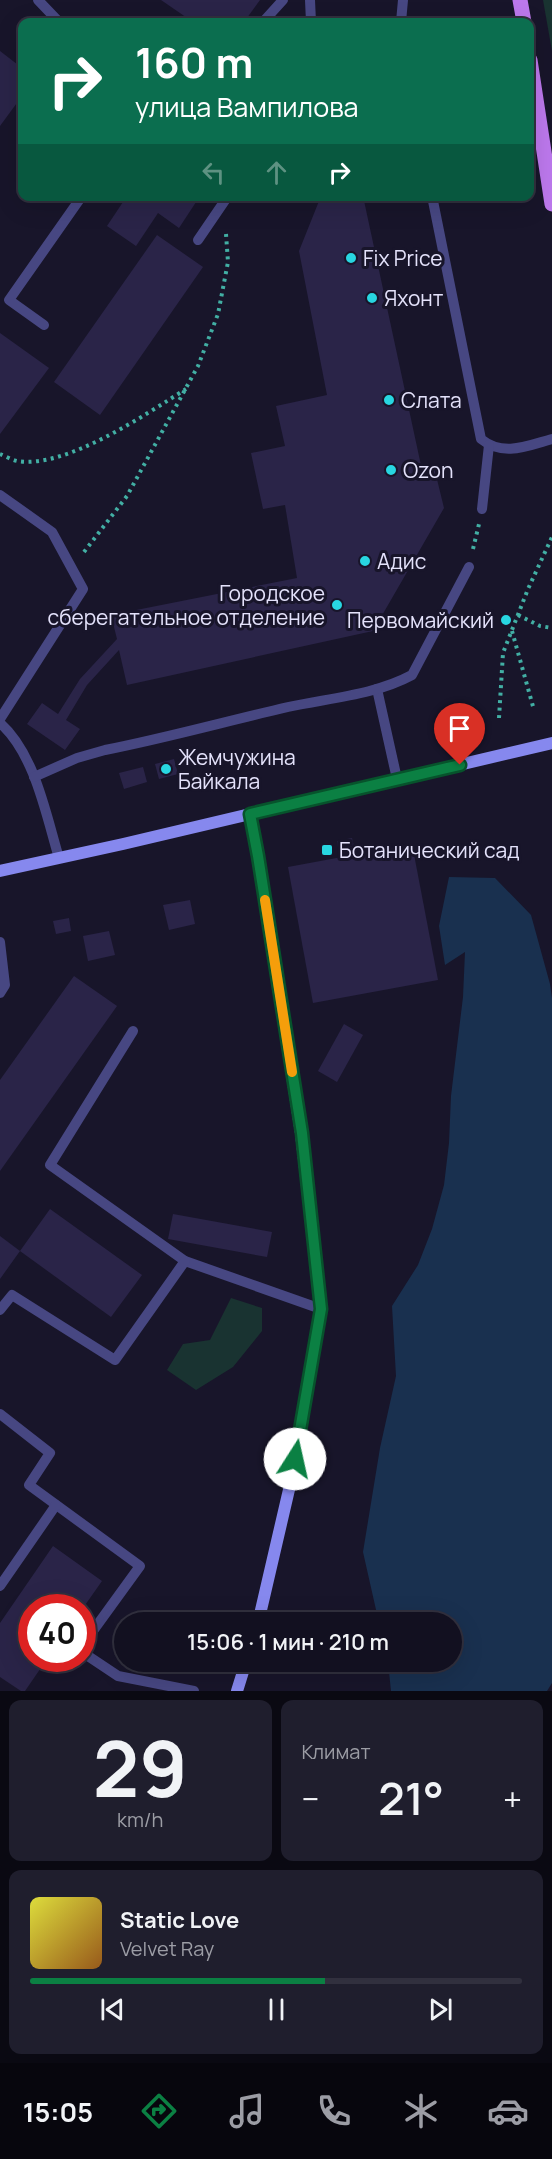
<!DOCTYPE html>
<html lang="ru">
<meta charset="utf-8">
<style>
body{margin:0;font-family:Manrope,sans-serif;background:#1f1e2d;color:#f1f3f6;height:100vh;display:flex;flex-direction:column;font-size:22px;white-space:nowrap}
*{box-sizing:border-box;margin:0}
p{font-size:20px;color:#9c9da5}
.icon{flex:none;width:33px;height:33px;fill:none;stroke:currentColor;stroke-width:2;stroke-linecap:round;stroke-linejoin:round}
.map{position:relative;height:1691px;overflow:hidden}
.sheet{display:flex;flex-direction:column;gap:9px;padding:9px;background:#0a0912;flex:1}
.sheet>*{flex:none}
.guide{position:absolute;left:18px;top:18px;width:516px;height:183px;border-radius:12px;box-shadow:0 6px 24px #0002,0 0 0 2px #31303e;background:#0b6e4f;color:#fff;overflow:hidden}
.speed{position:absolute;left:18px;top:1594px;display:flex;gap:12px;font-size:30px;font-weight:700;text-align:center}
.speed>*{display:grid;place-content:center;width:78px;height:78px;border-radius:50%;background:#121020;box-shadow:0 6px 24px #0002,0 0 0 2px #31303e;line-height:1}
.speed .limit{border:9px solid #d22;background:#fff;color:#111}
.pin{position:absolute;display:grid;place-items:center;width:51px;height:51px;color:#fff;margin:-62px -26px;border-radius:50% 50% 50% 0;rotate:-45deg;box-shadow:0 0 6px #0007}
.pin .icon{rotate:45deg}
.me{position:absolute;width:66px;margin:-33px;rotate:10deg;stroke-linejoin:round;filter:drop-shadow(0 0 4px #0008)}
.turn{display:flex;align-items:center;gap:21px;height:126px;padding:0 18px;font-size:27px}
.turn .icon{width:78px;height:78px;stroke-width:2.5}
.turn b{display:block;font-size:42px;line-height:51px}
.lanes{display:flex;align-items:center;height:57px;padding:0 18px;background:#0003;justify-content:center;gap:30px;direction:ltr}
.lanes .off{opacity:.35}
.big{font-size:45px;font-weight:600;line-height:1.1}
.sheet .tile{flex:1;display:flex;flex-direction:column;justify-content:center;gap:9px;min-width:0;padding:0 21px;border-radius:12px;background:#1f1e2d}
.sheet .dial{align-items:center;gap:0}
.dial b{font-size:78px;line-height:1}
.song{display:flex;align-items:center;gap:18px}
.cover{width:72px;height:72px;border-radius:9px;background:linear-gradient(135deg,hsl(60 70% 55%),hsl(30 70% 35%))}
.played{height:6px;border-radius:3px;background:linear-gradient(90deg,#0b8043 60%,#31303e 60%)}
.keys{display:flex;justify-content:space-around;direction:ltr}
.heat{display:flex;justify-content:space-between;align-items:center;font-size:33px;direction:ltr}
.sheet .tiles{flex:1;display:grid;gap:9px;grid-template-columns:1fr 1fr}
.tile:last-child{grid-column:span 2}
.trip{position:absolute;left:114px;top:1612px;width:348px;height:60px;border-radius:30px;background:#121020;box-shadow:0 6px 24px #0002,0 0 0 2px #31303e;font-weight:600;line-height:60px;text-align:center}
.dock{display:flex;height:96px;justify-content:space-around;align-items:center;background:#07060d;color:#9c9da5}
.dock .icon{width:42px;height:42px}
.dock .selected{color:#0b8043}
.dock b{font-size:27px;color:#f1f3f6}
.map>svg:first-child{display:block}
</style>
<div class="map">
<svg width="552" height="1691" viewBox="0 0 552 1691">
<rect width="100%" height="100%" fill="#18152a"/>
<!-- green -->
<g fill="#193331">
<polygon points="543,0 552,0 552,51"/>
<polygon points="231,1298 262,1308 262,1331 233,1367 196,1390 167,1370 183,1344 210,1340"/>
</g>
<!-- water -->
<polygon fill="#19304f" points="449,877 495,878 531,915 550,984 552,998 552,1683 547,1691 391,1691 388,1662 452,1662 452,1623 379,1623 363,1552 380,1448 396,1376 392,1306 418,1265 432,1229 444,1185 449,1143 451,1096 463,997 465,952 445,965 439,926"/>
<!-- building -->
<g fill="#2a2448">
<polygon points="161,0 260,0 244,22 193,22"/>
<polygon points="0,51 22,68 22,96 0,126"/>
<polygon points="127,196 200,196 179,228 158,213 136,246 107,226"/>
<polygon points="321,196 363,196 422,470 434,467 444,508 373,631 127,685 119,650 87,685 66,720 80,729 65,750 27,724 42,703 58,714 80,679 117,639 111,615 297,578 285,505 263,509 251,453 285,446 276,406 327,395 299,251"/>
<polygon points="157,235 203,267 100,415 54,382"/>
<polygon points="0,333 49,368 0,434"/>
<polygon points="174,759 178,774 159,779 155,764"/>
<polygon points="143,767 147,782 124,789 119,773"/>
<polygon points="352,838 355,851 339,854 337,841"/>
<polygon points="412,844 438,980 313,1003 288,867"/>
<polygon points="190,900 195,924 169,930 163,905"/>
<polygon points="69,918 71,931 56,934 53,921"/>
<polygon points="109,931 115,955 88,961 83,936"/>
<polygon points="74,976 117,1006 0,1171 0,1080"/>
<polygon points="344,1024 363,1035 337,1082 318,1071"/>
<polygon points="50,1209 142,1275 111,1317 20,1251"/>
<polygon points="173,1214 272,1232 267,1257 168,1239"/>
<polygon points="0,1236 20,1251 0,1279"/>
<polygon points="53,1546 102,1581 83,1608 32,1608 32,1659 47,1659 25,1691 21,1691 0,1677 0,1623"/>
</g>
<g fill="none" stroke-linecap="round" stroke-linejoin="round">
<!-- path -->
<g stroke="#42afa4" stroke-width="4" stroke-dasharray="3 4.5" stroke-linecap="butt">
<path d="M0,454C5,456 12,460 17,461C66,469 146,414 186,389"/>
<polyline points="473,549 479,524"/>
<polyline points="84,552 127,496 198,366 218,314 228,262 226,234"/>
<polyline points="518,615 540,626 552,628"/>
<polyline points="512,631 534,710"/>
<polyline points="499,718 503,653 528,589 552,537"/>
<polyline points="185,777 188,788"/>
</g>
<!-- lane -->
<g stroke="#474782" stroke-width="10">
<polyline points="38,0 59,22"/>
<polyline points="310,0 311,22"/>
<polyline points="263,22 283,0"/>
<polyline points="401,22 403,0"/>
<path d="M432,196L481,439C503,457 527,446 552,439"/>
<polyline points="198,240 228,196"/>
<polyline points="44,325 9,300 82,196"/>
<polyline points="0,495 52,532 83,589 0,719"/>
<polyline points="482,509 489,445"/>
<polyline points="377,689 397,779"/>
<path d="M0,723C35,754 46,815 59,858"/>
<path d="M34,777L77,758L105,750C166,738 227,721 288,707C329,698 375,695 412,675L469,567"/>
<polyline points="0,942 5,985 0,993"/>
<polyline points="133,1031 50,1165 185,1261 321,1309"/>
<polyline points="0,1310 12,1295 115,1360 185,1261"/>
<polyline points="0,1414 50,1453 29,1485 140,1566 82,1646"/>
<polyline points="0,1586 56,1505"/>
<polyline points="82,1652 118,1676 194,1691"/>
</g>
<!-- secondary -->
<g stroke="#8688ee" stroke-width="12">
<polyline points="250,814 258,856 301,1133 321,1309 291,1481 258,1623"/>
<polyline points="0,871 123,844 552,743"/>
<polyline points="237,1691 246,1662"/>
</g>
<!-- primary -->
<g stroke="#bc78ec" stroke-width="15">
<polyline points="520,0 524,22"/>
<polyline points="530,60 552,204"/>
</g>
</g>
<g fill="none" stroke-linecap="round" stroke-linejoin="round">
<defs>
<polyline id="route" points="295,1459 321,1309 302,1133 258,856 250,814 460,765"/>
</defs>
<!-- route casing -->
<use href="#route" stroke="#07532c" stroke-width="15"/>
<!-- route -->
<use href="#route" stroke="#0b8043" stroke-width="10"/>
<!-- slow -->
<polyline stroke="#f59e0b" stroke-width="10" points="265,900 292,1072"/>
</g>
<!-- markers -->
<g fill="#28d6e1" stroke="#18152a" stroke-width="2">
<circle cx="351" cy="258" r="6"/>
<circle cx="372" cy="298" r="6"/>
<circle cx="389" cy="400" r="6"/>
<circle cx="391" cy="470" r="6"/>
<circle cx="365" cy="561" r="6"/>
<circle cx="337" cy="605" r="6"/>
<circle cx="506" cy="620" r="6"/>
<circle cx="166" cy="769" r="6"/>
<rect x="321" y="844" width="12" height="12" rx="3"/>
</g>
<g text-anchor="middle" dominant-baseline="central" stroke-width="6" stroke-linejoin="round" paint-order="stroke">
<!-- poi labels -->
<g font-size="21" fill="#e4e2fb" stroke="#18152a" text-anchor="start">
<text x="363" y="258">Fix Price</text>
<text x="384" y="298">Яхонт</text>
<text x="401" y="400">Слата</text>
<text x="403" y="470">Ozon</text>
<text x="377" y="561">Адис</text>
<text x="325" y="593" text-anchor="end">Городское<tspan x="325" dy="24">сберегательное отделение</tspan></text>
<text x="494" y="620" text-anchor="end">Первомайский</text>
<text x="178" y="757">Жемчужина<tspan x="178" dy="24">Байкала</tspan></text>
<text x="339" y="850">Ботанический сад</text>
</g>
</g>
</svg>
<div class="speed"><div class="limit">40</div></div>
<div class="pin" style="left:460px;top:765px;background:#d93025"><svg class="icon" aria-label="arrive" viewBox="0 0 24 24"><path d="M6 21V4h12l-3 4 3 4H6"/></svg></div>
<svg class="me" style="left:295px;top:1459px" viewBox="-20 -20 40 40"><circle r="19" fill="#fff"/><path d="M0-13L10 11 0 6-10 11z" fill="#0b8043"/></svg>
<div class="trip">15:06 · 1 мин · 210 m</div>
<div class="guide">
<div class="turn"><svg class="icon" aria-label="right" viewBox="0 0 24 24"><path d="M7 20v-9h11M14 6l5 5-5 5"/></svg><div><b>160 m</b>улица Вампилова</div></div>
<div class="lanes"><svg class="icon off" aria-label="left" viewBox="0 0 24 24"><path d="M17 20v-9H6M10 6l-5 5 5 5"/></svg><svg class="icon off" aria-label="ahead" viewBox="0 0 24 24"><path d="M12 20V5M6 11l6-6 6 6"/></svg><svg class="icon" aria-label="right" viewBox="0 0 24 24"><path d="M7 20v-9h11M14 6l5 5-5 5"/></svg></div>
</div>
</div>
<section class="sheet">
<div class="tiles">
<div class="tile dial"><b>29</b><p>km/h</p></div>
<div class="tile"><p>Климат</p>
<div class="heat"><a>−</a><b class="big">21°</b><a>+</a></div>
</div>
<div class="tile">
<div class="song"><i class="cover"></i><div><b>Static Love</b><p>Velvet Ray</p></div></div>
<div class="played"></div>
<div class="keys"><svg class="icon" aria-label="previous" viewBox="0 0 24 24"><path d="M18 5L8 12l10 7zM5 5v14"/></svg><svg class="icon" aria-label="pause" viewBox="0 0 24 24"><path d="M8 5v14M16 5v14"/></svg><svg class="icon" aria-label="next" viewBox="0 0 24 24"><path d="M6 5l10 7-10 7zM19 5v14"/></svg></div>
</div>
</div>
</section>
<nav class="dock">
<b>15:05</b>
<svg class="icon selected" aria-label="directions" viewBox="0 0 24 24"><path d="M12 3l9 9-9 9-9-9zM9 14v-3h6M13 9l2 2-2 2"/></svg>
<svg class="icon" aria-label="music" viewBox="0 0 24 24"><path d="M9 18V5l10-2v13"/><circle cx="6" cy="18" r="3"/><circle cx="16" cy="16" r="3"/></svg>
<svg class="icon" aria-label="phone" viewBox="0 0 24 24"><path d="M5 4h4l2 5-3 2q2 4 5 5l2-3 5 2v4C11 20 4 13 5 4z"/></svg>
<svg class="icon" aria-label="climate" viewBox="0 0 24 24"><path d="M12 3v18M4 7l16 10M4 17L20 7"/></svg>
<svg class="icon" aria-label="car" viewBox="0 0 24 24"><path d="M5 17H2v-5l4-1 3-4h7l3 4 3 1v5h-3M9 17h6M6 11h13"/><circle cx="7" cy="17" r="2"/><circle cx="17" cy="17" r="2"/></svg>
</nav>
